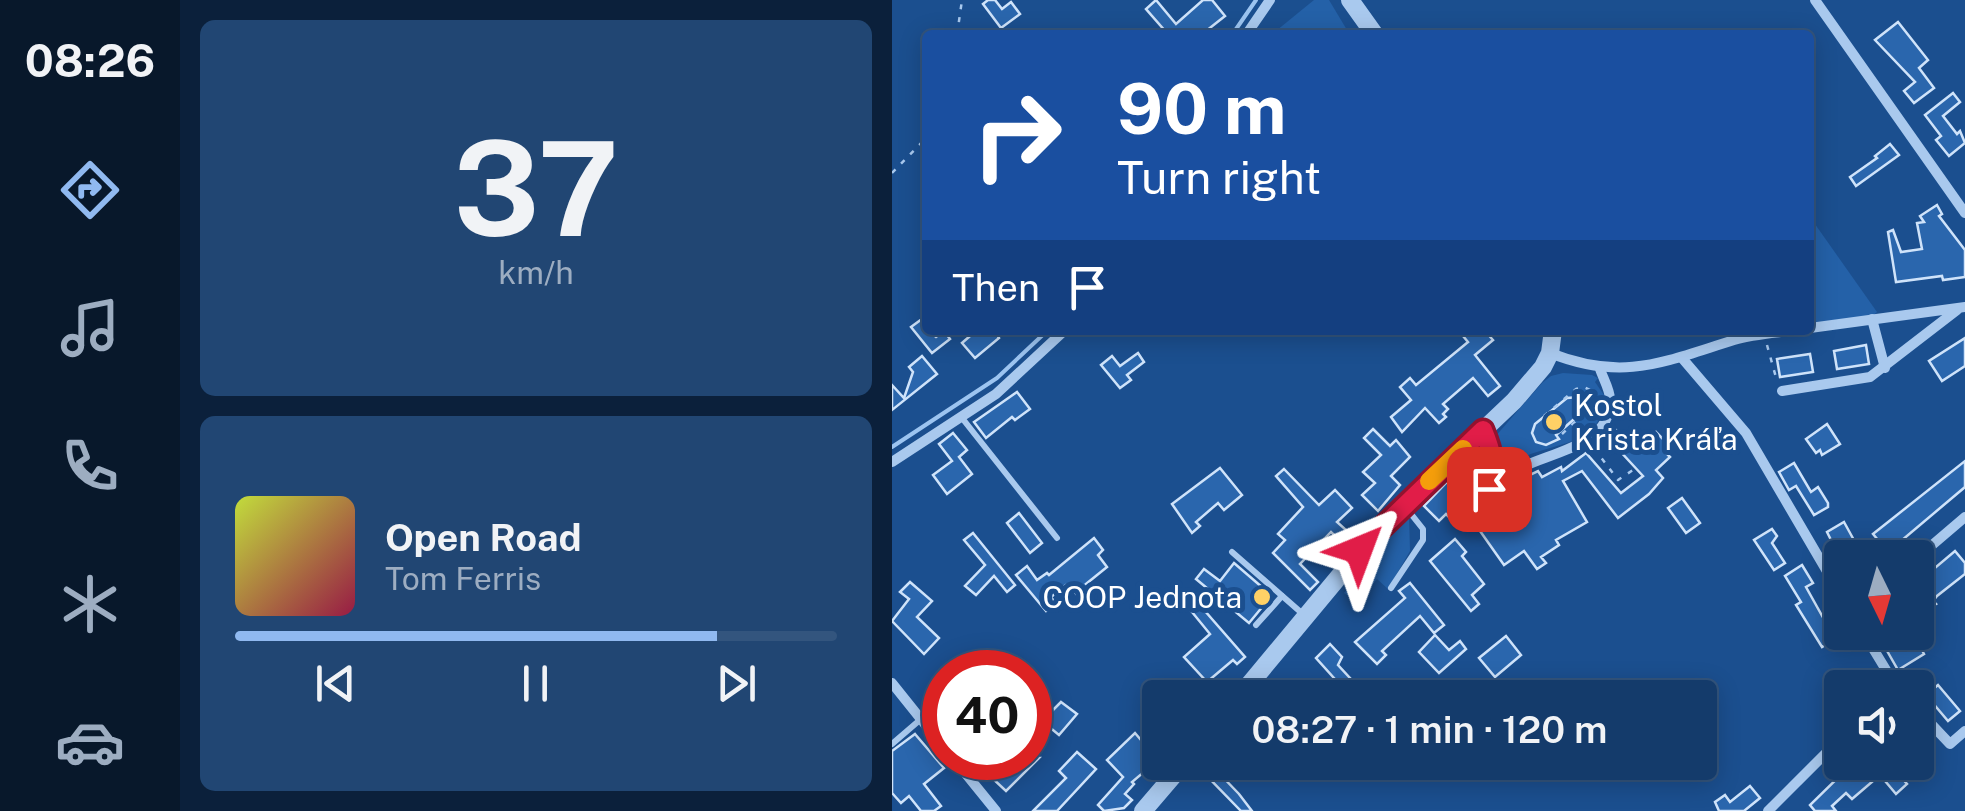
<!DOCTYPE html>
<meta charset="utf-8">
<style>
body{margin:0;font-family:"Public Sans",sans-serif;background:#214673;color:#f1f3f6;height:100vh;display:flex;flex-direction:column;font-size:38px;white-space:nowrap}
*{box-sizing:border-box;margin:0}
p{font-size:32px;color:#9dadc1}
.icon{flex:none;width:55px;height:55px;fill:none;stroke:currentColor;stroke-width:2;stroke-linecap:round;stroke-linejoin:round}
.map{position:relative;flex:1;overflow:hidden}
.panel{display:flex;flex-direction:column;gap:20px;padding:20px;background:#0b203b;width:712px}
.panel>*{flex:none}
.top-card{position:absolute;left:30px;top:30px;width:892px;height:305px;border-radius:10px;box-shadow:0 5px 25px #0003,0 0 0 2px #33557e;background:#1a4fa0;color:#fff;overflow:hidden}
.needle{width:65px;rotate:175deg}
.fabs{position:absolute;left:932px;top:540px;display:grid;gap:20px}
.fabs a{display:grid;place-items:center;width:110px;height:110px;border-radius:10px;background:#143b6b;box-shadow:0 5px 25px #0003,0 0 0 2px #33557e;font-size:50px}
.speed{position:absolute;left:30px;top:650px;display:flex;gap:20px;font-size:50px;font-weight:700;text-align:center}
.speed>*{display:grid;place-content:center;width:130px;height:130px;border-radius:50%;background:#143b6b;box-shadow:0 5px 25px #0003,0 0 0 2px #33557e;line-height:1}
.speed .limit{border:15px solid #d22;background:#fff;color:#111}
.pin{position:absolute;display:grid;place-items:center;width:85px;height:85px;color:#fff;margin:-42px;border-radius:20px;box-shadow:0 5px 15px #0006}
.me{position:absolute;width:110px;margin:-55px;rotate:44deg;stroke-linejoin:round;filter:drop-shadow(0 0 8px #0008)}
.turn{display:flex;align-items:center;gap:35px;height:210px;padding:0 30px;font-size:45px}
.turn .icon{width:130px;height:130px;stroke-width:2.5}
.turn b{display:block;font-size:70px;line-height:85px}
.then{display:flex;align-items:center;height:95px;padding:0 30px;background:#0003;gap:20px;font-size:38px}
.panel .card{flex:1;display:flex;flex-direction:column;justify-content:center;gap:15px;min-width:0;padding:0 35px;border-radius:15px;background:#214673}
.panel .dial{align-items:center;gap:0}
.dial b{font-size:130px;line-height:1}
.song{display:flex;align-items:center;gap:30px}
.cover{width:120px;height:120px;border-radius:15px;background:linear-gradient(135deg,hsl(70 70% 55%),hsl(340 70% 35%))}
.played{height:10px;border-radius:5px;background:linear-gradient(90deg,#90b9f0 80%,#33557e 80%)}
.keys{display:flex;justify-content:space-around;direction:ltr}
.trip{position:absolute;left:250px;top:680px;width:575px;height:100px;border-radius:10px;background:#143b6b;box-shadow:0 5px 25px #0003,0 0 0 2px #33557e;font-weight:600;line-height:100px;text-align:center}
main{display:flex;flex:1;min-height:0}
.dock{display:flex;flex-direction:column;width:180px;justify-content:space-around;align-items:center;background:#08182b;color:#9dadc1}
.dock .icon{width:70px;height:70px}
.dock .active{color:#90b9f0}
.dock b{font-size:45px;color:#f1f3f6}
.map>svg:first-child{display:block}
</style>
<main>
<nav class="dock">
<b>08:26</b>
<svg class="icon active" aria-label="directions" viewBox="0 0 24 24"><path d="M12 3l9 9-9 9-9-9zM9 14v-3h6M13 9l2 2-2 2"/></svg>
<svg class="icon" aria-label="music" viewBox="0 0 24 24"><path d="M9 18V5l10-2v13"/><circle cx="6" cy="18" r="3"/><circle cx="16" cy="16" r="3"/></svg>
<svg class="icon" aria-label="phone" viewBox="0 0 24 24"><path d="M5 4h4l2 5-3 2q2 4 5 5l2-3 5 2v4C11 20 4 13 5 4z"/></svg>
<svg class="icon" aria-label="climate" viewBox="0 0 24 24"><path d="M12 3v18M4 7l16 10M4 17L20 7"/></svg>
<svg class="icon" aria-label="car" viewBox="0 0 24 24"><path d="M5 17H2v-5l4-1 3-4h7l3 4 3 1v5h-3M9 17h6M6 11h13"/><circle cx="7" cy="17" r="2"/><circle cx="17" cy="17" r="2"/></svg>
</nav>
<section class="panel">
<div class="card dial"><b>37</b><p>km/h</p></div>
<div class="card">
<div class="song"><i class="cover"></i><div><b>Open Road</b><p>Tom Ferris</p></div></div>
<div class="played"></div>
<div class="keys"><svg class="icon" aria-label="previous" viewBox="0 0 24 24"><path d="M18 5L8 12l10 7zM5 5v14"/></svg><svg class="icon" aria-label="pause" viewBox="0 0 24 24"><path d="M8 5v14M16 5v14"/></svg><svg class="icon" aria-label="next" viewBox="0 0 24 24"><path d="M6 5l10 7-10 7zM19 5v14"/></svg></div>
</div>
</section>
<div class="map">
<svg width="1073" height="811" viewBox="0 0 1073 811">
<rect width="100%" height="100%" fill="#1b4f8f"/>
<!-- green -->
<g fill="#2461a8">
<polygon points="422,0 437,0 458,35 379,35"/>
<polygon points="918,217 985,312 978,319 918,328"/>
<path d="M671,373L700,375L706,378L703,382L712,395C713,446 663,442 632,457C621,463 613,476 603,484L606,461L602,438L650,383L659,376Z"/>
<polygon points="512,515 517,516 518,551 496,589 485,579 466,603 452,593 472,567 469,562"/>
</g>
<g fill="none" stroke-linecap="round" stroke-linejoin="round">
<!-- stream -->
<g stroke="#9cc4f0" stroke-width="4">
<polyline points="340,35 364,0"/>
<polyline points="0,447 105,378 156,330"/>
</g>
</g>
<!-- building -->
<g fill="#2a66ad" stroke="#cfe3fa" stroke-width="2.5">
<polygon points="96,0 103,0 110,9 119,2 128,14 109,28 91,4"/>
<polygon points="264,0 284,24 311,0 320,0 333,16 309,35 271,35 274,32 254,9"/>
<polygon points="1006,22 1036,60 1027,68 1042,88 1022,103 1012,91 1023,82 983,40"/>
<polygon points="1061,93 1068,102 1051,116 1065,134 1068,131 1073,143 1057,156 1044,140 1049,136 1033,115"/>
<polygon points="998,144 1007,155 964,186 958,177 985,158 983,156"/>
<polygon points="1045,205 1050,214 1047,216 1073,250 1073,277 1051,280 1050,276 1004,282 996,232 1001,230 1009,252 1030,249 1025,223 1032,222 1028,216"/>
<polygon points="30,319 35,330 44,337 52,331 58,339 40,353 19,327"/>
<polygon points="85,330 102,330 107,338 83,358 70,343"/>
<polygon points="566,330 592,330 601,340 583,355 608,386 596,396 581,378 551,404 556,409 551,414 554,417 547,423 533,408 510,432 499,417 519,400 508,387 518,378 524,385 576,342"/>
<polygon points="1073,338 1073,366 1050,381 1037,361"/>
<polygon points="974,345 977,364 945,369 942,351"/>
<polygon points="246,353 252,362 235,375 239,380 228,388 209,365 220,356 228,366"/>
<polygon points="918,354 921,372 888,377 885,359"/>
<polygon points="30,356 45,374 0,410 0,385 12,398 21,372 17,367"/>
<polygon points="125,392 138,409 123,420 120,417 94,438 82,422"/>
<polygon points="687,397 691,402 689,413 664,435 667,439 654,445 644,442 640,433 643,424 675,398"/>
<polygon points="935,424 948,444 930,455 928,450 924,453 914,439"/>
<polygon points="481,429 498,446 504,440 518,457 499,476 508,485 486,511 470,495 483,483 471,472 489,455 472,438"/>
<polygon points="723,429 744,451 764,432 780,448 775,454 778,457 764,470 771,478 757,494 726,518 690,471 671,481 695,522 664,540 667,545 649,557 654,563 645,569 632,551 612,565 581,521 592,513 598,522 631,506 619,484 646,471 650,477 669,467 670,471 694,453 729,493 751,476 715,437"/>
<polygon points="61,433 75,450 67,457 80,474 55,494 41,475 60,461 47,444"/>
<polygon points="1073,461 1073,487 996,552 981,534"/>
<polygon points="902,463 919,492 926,487 936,503 936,507 922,515 904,486 897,490 887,472"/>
<polygon points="328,468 350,495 332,510 326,503 304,522 308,526 300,533 280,504"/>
<polygon points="392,469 427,505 443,490 460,508 445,522 463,538 455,547 439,532 408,564 426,582 418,590 381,553 393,540 386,534 411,507 384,476"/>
<polygon points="555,482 574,501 558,518 554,514 547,521 532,506"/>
<polygon points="790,498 808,523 794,533 776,508"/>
<polygon points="127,513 150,543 138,553 115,523"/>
<polygon points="952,522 963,542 943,556 936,543 939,540 935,532"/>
<polygon points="880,529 885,536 880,543 893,563 882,570 862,540"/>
<polygon points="81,533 123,585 115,592 102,576 84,595 73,586 93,565 72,540"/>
<polygon points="202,538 211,550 206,555 215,567 194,584 201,592 190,601 177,585 174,585 159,597 163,603 154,611 124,575 135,566 145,580 155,573 157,575"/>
<polygon points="563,539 574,552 570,556 592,584 580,595 587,604 579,611 538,561"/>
<polygon points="1063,551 1073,563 1073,574 1045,596 1041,601 1044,604 1025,615 1025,583"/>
<polygon points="342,563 371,588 367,593 376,600 357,623 304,579 312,569 328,581"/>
<polygon points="910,565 921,583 914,587 943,639 930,647 904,605 909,602 893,576"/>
<polygon points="18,582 40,601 25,617 47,638 32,654 0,621 17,599 8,592"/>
<polygon points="518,583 552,625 542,633 528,616 490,651 494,655 485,664 463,642 513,598 507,591"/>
<polygon points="299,595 353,657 345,664 341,660 315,682 292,657 318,634 291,601"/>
<polygon points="1006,632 1013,632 1021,646 1026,643 1032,654 1006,670 990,642"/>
<polygon points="543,635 557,650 568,641 574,649 547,673 527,652"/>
<polygon points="614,636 629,655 603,677 587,658"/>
<polygon points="438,644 450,657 446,665 469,690 460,698 424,658"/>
<polygon points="1046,685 1068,711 1056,721 1034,695"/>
<polygon points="169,702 185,714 167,735 150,721"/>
<polygon points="243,733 266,760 240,782 242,784 233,794 240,800 232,808 212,811 206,805 231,777 215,760"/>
<polygon points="23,734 52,768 32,784 49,806 42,811 29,811 17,796 9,803 0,793 0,751"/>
<polygon points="185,752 204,769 165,811 141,811 174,778 167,771"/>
<polygon points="85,758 147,758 114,791 99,777 103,773"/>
<polygon points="962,762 1009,762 1002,769 1015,784 1004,794 988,775 960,799 954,793 940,806 944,811 923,811 918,805"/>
<polygon points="323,769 347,794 360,811 349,811 315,776"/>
<polygon points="858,786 868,798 852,811 827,811 823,802 833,795 838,802"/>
</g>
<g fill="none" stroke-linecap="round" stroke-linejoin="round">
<!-- path -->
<g stroke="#a9c9ee" stroke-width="2.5" stroke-dasharray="5 8" stroke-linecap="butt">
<polyline points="65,35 70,0"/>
<polyline points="0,173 35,137"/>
<polyline points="875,345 885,381"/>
<polyline points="652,416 684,389 692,387 700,391 703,388"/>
<polyline points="670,434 700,406 700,392"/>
<polyline points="702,448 726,480 741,470"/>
</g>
<!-- service -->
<g stroke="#a9c9ee" stroke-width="6">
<polyline points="70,418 165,538"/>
<polyline points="340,552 412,615"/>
<polyline points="499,588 531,540 531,529 515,509"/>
<polyline points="364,625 390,596"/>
<polyline points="0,744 29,719"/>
</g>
<!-- minor -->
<g stroke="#a9c9ee" stroke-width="10">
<polyline points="923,0 1073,213"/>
<polyline points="354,35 378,0"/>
<polyline points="980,319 993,368"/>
<polyline points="918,328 1073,307"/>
<path d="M658,353C731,382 771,362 842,340C862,334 884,333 905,330"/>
<polyline points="790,358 854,433 950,597"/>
<polyline points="890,391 978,377 1065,310"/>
<polyline points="0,462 104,394 173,330"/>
<path d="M616,475C645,453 721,450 718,399C718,390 711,378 708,369"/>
<path d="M579,509C607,482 606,464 591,430"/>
<polyline points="1025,558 1073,517"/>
<polyline points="971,632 1005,688"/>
<polyline points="0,683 52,748"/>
<polyline points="1025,709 1058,744 1073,731"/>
<polyline points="61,758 104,811"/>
<polyline points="876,811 950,737"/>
</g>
<!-- tertiary -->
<g stroke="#a9c9ee" stroke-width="18">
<polyline points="458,0 483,35"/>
<polyline points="346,698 484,532 622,401 651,367 658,353 661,330"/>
<polyline points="251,811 293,762"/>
</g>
</g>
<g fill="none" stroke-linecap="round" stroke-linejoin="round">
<defs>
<path id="route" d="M467,550L591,430C600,452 604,466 597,489"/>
</defs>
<!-- route casing -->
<use href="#route" stroke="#92132f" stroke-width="25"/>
<!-- route -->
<use href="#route" stroke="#e11d48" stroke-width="18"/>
<!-- slow -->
<polyline stroke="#f59e0b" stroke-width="18" points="537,481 571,449"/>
</g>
<!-- markers -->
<g fill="#ffd166" stroke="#1b4f8f" stroke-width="4">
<circle cx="662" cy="422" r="10"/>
<circle cx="370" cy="597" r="10"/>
</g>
<g text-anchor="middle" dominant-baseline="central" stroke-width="10" stroke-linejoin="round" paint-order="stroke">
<!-- poi labels -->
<g font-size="30" fill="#fff" stroke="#1b4f8f" text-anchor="start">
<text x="682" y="405">Kostol<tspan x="682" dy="34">Krista Kráľa</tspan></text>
<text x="350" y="597" text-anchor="end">COOP Jednota</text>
</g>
</g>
</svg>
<div class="fabs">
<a><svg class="needle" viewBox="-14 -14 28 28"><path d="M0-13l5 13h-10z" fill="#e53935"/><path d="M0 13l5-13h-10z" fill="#9dadc1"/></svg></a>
<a><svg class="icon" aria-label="sound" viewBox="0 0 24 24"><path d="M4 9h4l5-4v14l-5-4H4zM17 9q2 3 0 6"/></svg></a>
</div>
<div class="speed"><div class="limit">40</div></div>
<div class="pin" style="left:597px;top:489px;background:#d93025"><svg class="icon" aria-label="arrive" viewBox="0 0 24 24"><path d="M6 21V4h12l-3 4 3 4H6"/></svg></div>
<svg class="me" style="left:467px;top:550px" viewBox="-20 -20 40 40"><path d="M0-17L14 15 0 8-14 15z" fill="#e11d48" stroke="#fff" stroke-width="4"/></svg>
<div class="trip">08:27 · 1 min · 120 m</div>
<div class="top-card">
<div class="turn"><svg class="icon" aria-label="right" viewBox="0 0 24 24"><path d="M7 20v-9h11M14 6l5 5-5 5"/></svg><div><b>90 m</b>Turn right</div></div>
<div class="then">Then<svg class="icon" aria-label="arrive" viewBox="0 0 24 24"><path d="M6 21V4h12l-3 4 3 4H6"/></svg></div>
</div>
</div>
</main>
